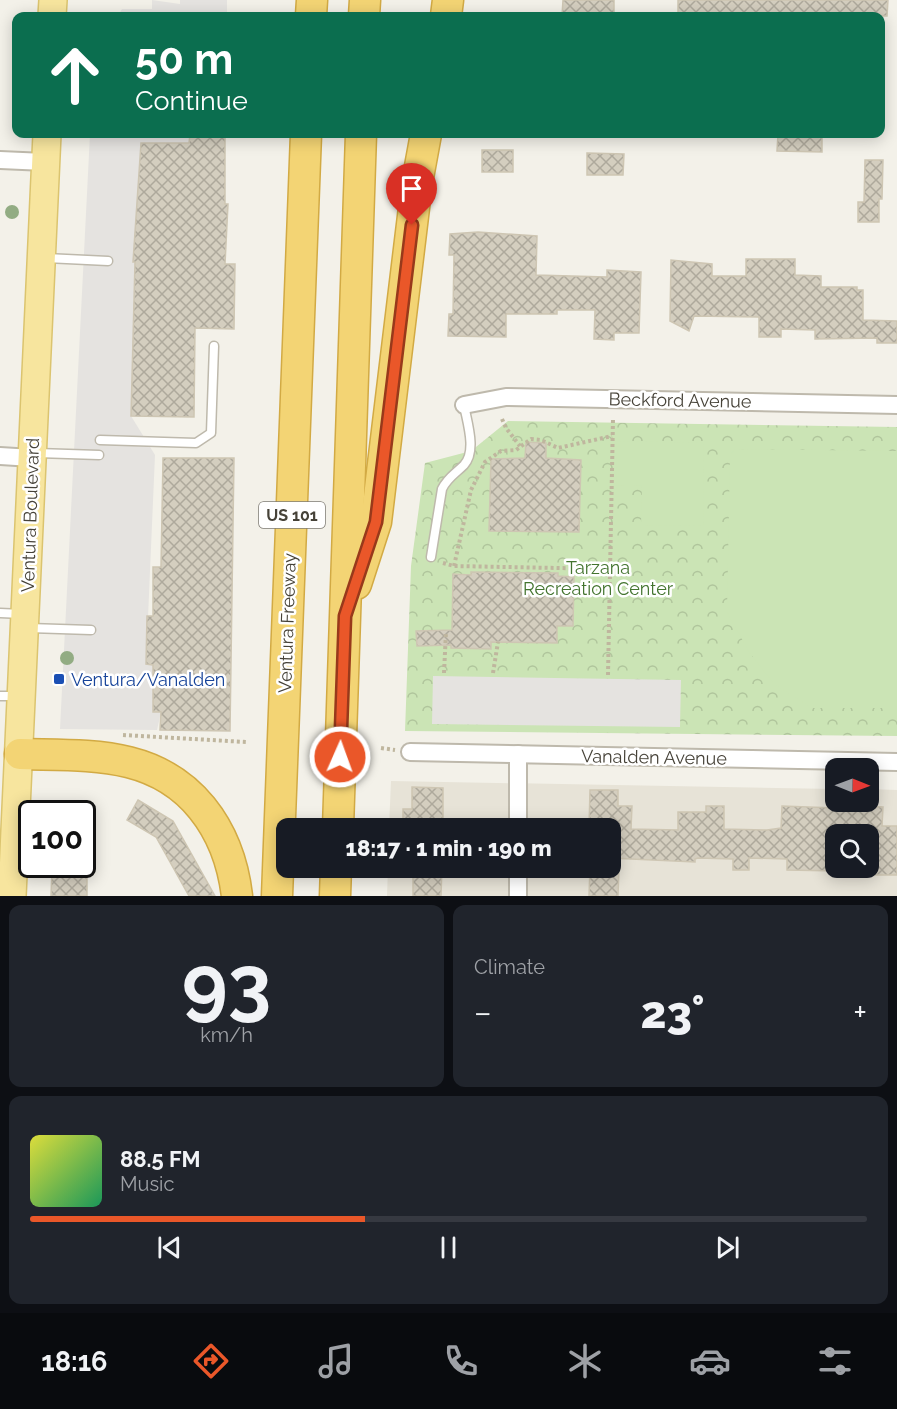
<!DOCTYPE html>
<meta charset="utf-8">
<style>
body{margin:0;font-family:Raleway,sans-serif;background:#20242c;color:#f1f3f6;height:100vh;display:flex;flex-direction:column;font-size:22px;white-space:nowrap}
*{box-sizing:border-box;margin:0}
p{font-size:20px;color:#9ea1a6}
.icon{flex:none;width:33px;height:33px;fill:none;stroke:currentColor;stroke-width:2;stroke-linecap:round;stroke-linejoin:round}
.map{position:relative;height:896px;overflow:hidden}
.side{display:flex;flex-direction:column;gap:9px;padding:9px;background:#0d0f14;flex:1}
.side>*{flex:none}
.banner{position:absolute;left:12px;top:12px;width:873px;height:126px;border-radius:12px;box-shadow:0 3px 15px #0003;background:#0b6e4f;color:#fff;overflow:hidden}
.needle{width:39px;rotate:91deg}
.buttons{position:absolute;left:825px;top:758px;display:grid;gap:12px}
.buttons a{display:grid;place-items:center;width:54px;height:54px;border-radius:12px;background:#171b24;box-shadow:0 3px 15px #0003;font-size:30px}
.speed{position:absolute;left:18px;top:800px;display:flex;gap:12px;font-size:30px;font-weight:700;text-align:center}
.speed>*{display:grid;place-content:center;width:78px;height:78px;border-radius:50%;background:#171b24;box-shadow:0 3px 15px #0003;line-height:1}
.speed .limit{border:3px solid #111;border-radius:9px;background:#fff;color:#111}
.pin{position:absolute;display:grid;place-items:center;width:51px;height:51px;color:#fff;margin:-62px -26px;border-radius:50% 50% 50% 0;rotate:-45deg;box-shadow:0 0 6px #0007}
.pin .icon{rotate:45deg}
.me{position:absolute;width:66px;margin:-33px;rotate:2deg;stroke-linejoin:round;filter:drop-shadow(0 0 4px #0008)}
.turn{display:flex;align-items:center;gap:21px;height:126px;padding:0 24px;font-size:27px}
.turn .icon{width:78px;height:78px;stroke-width:2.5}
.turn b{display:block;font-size:42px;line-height:51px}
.big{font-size:45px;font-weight:800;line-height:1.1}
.side .widget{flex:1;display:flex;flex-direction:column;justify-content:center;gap:9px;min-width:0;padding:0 21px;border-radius:12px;background:#20242c}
.side .dial{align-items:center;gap:0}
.dial b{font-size:78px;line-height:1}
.song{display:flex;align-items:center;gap:18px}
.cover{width:72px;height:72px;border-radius:9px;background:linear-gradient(135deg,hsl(60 70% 55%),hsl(150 70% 35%))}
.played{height:6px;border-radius:3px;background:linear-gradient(90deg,#ea5729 40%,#363941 40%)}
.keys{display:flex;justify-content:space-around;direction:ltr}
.heat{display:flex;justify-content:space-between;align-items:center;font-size:33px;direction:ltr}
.side .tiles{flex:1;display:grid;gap:9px;grid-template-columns:1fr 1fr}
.widget:last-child{grid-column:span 2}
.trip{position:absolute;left:276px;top:818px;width:345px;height:60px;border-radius:12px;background:#171b24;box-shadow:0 3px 15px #0003;font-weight:800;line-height:60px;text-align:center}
.tab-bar{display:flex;height:96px;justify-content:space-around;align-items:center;background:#090b0e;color:#9ea1a6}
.tab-bar .icon{width:42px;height:42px}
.tab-bar .current{color:#ea5729}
.tab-bar b{font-size:27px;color:#f1f3f6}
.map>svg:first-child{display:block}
</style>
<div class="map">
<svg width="897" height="896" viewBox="0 0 897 896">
<defs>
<pattern id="forest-crowns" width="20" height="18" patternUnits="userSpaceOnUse" patternTransform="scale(1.5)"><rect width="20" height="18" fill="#cbe4b5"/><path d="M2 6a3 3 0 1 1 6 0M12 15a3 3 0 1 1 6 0" fill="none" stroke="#b0c59c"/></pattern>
<pattern id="building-cross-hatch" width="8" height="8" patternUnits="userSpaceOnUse" patternTransform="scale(1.5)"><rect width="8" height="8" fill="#d4cebf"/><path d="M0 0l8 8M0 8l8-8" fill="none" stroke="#aea99c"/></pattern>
</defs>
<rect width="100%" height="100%" fill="#f3f1e9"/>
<!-- residential -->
<path fill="#e7e3d7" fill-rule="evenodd" d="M391,781L835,789L836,801H868L869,789L897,790V896H387L388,867H610V828H389ZM836,834H868V867H836Z"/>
<!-- forest -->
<polygon fill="url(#forest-crowns)" points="508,421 897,427 897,736 405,731 411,566 425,463 471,451"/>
<!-- pitch -->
<g fill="#cbe4b5">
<polygon points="617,441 704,443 703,526 641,525 642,486 616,485"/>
<polygon points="735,449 897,451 897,708 812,708 774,684 749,652 727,612 730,455"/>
</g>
<!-- parking -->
<g fill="#e5e3e0">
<polygon points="152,0 180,4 180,0 227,0 227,16 118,16 122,9 152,9"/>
<polygon points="90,134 190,134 189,143 141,143 131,416 155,455 146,664 153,665 153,712 161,712 157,730 60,729"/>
<polygon points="433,676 681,680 680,727 432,724"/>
</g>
<!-- building -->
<g fill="url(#building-cross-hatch)" stroke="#cec6b3" stroke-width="1.5">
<polygon points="563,0 614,0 614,16 562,16"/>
<polygon points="678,0 888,0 887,16 678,16"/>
<polygon points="190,134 225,134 225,204 228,204 225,264 235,264 234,329 195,328 194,417 131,416 135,262 133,262 141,143 189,143"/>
<polygon points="778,134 822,134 822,152 777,151"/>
<rect x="482" y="150" width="31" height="22"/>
<polygon points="587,153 624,154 623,175 587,175"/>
<polygon points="865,160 883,160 882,199 879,199 879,222 858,222 858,202 864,202"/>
<polygon points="478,232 537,236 536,275 607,277 607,270 641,272 639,333 614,333 614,340 594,339 595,310 557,310 557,314 506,314 506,337 448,336 449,314 453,314 454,255 449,255 450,234"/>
<polygon points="746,259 795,259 795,275 821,276 821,287 857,287 857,290 863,290 863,320 897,321 897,343 877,343 877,338 815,339 815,330 781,329 781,337 759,337 759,317 694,316 689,331 670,321 671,260 712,264 712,276 746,276"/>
<polygon points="526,442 546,443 546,458 581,460 579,532 489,531 491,459 525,458"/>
<polygon points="163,458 234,458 230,731 160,730 161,712 153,712 153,665 146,664 147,616 153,616 153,567 161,567"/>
<polygon points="471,572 558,573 558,576 574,577 573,626 557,626 557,643 491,642 491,649 451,648 451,645 417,646 416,631 452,630 453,574 471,575"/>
<polygon points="412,787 443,788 443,828 403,828 403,809 412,809"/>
<polygon points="590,790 618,790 618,806 632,806 631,829 678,830 678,812 706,812 706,806 724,806 724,829 767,830 781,828 782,806 863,809 863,806 883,807 882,826 897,826 897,875 868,875 868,834 836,834 836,871 787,870 787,859 749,858 749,870 733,870 733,859 698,858 695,859 695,862 610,858 610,828 589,828"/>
<polygon points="138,800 173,821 215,896 189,896 156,837 127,820"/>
<polygon points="413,867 442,867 441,896 413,896"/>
<polygon points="590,867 619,867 618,896 589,896"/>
<polygon points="52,868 87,870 87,896 51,896"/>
</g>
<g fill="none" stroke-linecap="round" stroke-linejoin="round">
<defs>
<g id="service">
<polyline points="46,258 108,261"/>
<polyline points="100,440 196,443 211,433 214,346"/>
<polyline points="37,453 99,455"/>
<path d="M431,557L442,489C447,478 456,473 464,465C477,451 467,422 464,405"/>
<polyline points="0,613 22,614"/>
<polyline points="29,628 91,630"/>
<polyline points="0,696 18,696"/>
</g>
<g id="minor">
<polyline points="0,160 45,162"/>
<polyline points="464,405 506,397 897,405"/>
<polyline points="0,456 32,458"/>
<polyline points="410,752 897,762"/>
<polyline points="518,828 518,754"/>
<polyline points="518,896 518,867"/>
</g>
<g id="primary">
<polyline points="52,16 53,0"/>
<polyline points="12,896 47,134"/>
</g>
<g id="motorway">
<polyline points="311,16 312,0"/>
<polyline points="364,16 365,0"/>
<polyline points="446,16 448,0"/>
<polyline points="356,584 376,522 417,183 426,134"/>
<path d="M20,754C88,756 155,750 202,808C223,834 233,862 237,896"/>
<polyline points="338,828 361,134"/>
<polyline points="277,896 306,134"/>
<polyline points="335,896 336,867"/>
</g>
</defs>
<!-- service casing -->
<use href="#service" stroke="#beb9ac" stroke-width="11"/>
<!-- minor casing -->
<use href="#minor" stroke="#beb9ac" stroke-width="20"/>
<!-- primary casing -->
<use href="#primary" stroke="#dbc46f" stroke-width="30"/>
<!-- motorway casing -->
<use href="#motorway" stroke="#d2aa44" stroke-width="33"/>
<!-- path -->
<g stroke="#bfb69e" stroke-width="4" stroke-dasharray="3 3" stroke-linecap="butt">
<polyline points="502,419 506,428 520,446"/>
<polyline points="443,563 454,566 610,569"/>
<polyline points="454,566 471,490 485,462 501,451 516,450 531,439 541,440 558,448 612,436"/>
<polyline points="444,673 446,632"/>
<polyline points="493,673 498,642"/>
<polyline points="608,675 613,419"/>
<polyline points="123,735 246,742"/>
<polyline points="381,748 395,750"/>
</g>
<!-- service -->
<use href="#service" stroke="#fff" stroke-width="8"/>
<!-- minor -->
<use href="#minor" stroke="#fff" stroke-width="16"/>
<!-- primary -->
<use href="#primary" stroke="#f7e59e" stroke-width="27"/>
<!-- motorway -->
<use href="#motorway" stroke="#f3d474" stroke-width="30"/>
</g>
<!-- trees -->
<g fill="#92ac83">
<circle cx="12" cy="212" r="7"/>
<circle cx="67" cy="658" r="7"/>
</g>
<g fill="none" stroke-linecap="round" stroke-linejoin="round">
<defs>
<polyline id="route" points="340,757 345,616 376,522 412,225"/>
</defs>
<!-- route casing -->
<use href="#route" stroke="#98391b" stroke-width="15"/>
<!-- route -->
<use href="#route" stroke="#ea5729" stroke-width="10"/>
</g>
<!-- markers -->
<rect fill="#1a4fb4" stroke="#fff" stroke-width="2" x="53" y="673" width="12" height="12" rx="3"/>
<g text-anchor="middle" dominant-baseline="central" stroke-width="5" stroke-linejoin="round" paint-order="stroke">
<!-- shield labels -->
<rect fill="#fff" stroke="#7e7b74" stroke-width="1.5" x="259" y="502" width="66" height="26" rx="4.5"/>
<g font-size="16" font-weight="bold" fill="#464238">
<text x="292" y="515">US 101</text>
</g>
<!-- street labels -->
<g font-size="18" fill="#464238" stroke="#fff">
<text transform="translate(680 400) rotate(1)">Beckford Avenue</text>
<text transform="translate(30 515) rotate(-88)">Ventura Boulevard</text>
<text transform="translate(287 623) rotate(-88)">Ventura Freeway</text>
<text transform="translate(654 757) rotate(1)">Vanalden Avenue</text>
</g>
<!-- park labels -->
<g font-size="18" fill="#43742f" stroke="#fff">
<text x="598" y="567">Tarzana<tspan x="598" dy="21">Recreation Center</tspan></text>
</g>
<!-- transit labels -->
<g font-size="18" fill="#164399" stroke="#fff" text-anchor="start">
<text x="71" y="679">Ventura/Vanalden</text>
</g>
</g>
</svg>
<div class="buttons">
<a><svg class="needle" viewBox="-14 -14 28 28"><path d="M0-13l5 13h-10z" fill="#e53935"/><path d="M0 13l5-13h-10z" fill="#9ea1a6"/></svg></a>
<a><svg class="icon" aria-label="search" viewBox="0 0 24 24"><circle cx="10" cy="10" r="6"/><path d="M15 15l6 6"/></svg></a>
</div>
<div class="speed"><div class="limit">100</div></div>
<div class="pin" style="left:412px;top:225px;background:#d93025"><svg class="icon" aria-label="arrive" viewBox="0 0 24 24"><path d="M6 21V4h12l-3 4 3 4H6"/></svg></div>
<svg class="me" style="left:340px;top:757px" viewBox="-20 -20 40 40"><circle r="17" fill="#ea5729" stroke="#fff" stroke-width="3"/><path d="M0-11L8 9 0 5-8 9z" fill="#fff"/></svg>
<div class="trip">18:17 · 1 min · 190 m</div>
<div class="banner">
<div class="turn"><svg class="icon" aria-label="ahead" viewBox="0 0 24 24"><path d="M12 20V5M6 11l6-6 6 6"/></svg><div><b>50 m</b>Continue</div></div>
</div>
</div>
<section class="side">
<div class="tiles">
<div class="widget dial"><b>93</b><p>km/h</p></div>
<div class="widget"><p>Climate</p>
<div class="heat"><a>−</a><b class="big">23°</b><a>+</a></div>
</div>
<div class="widget">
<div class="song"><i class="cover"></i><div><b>88.5 FM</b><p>Music</p></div></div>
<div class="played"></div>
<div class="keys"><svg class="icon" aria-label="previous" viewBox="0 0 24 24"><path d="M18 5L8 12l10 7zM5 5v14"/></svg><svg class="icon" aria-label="pause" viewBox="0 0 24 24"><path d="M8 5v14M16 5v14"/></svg><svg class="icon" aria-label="next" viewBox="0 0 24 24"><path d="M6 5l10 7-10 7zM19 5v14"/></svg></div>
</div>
</div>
</section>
<nav class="tab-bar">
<b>18:16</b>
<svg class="icon current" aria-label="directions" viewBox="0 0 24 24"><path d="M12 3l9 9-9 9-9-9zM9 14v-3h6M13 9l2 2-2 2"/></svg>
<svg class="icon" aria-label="music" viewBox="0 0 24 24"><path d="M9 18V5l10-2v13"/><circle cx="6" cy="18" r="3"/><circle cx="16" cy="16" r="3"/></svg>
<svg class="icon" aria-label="phone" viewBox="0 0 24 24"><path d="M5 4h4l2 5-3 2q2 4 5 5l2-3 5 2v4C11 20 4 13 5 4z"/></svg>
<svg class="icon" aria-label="climate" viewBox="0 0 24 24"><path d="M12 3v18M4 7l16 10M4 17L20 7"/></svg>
<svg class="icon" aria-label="car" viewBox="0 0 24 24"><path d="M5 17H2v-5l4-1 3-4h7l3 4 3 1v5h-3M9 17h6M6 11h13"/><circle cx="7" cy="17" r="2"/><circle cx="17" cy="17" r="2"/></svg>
<svg class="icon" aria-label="filters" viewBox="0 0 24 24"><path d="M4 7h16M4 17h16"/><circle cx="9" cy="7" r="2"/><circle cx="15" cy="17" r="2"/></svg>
</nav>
